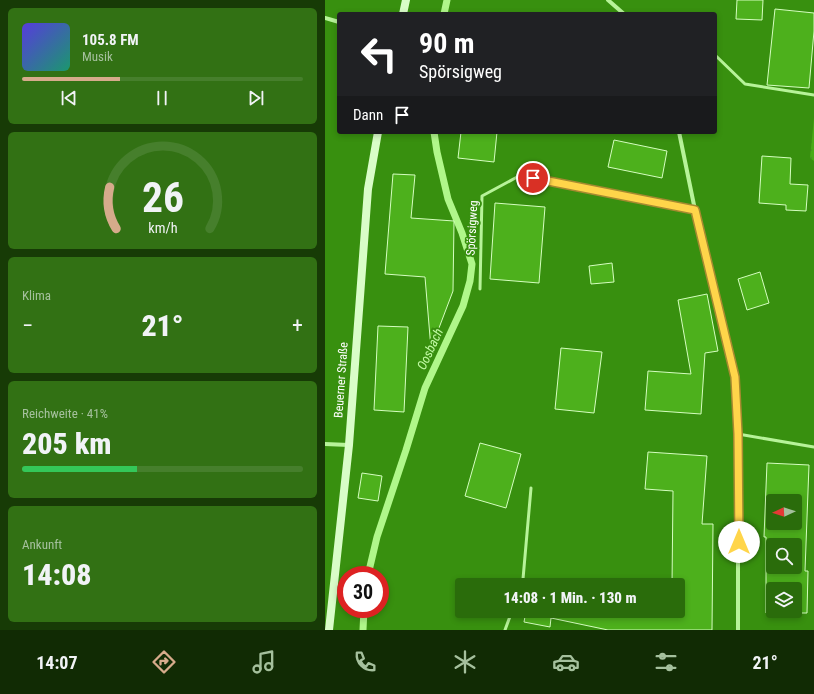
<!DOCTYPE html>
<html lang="de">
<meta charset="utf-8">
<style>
body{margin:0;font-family:"Roboto Condensed",sans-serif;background:#327114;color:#f1f3f6;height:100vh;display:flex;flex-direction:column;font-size:15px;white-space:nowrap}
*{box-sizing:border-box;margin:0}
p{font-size:13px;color:#a5c09d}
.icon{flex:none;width:22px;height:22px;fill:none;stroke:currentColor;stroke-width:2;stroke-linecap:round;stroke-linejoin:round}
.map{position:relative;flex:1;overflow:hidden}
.side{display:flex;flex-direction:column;gap:8px;padding:8px;background:#173b06;width:325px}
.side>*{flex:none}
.guide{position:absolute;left:12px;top:12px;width:380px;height:122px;border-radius:4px;box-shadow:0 2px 6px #0003;background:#202124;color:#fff;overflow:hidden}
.needle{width:26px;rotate:267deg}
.controls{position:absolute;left:441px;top:494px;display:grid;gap:8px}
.controls a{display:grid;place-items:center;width:36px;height:36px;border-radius:4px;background:#2a6c0b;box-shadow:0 2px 6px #0003;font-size:20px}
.speed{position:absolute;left:12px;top:566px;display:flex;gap:8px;font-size:20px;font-weight:700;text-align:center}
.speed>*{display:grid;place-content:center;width:52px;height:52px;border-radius:50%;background:#2a6c0b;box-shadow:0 2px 6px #0003;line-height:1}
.speed .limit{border:6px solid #d22;background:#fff;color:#111}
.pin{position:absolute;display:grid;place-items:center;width:34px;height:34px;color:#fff;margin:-17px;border:2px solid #fff;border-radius:50%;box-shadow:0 1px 4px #0007}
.me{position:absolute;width:44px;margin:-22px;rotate:0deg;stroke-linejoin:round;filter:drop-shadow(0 0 3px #0008)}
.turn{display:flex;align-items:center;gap:14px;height:84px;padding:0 16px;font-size:18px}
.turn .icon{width:52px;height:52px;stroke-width:2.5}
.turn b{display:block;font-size:28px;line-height:34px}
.then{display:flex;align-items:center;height:38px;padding:0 16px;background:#0003;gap:8px;font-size:15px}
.big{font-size:30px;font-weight:800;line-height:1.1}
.side .card{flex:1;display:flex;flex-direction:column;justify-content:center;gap:6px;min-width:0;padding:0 14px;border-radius:6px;background:#327114}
.side .dial{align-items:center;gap:0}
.dial svg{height:104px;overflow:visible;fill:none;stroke:#467f2c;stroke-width:7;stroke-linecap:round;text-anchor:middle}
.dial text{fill:#f1f3f6;stroke:none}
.song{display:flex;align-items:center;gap:12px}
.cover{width:48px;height:48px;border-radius:6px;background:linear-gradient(135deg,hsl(250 70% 55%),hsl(160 70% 35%))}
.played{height:4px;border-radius:2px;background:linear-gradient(90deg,#d6ab8b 35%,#467f2c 35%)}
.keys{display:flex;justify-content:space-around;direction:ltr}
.heat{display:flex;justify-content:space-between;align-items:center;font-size:22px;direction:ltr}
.charge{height:6px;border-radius:3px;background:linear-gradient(90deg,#34c759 41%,#467f2c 0)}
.trip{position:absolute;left:130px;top:578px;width:230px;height:40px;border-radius:4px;background:#2a6c0b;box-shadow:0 2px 6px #0003;font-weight:800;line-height:40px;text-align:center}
.dock{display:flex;height:64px;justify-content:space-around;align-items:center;background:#112b04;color:#a5c09d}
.dock .icon{width:28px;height:28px}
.dock .on{color:#d6ab8b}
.dock b{font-size:18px;color:#f1f3f6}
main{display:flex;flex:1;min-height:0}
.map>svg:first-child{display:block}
</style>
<main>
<section class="side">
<div class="card">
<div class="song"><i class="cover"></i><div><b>105.8 FM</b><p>Musik</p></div></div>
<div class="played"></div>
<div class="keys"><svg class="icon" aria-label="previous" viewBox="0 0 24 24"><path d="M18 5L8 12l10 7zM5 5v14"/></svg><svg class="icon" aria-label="pause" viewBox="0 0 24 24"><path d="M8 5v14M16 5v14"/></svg><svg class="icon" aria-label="next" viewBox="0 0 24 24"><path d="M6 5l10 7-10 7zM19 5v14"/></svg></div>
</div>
<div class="card dial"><svg viewBox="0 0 100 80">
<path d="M14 69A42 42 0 1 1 86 69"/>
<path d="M14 69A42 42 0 0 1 9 37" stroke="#d6ab8b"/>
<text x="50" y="56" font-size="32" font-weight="700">26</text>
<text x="50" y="72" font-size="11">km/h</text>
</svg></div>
<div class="card"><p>Klima</p>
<div class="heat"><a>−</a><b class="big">21°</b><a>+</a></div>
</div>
<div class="card"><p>Reichweite · 41%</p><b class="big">205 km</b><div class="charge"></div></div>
<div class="card"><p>Ankunft</p><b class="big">14:08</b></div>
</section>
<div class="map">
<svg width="489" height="630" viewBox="0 0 489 630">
<defs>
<pattern id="garden-dots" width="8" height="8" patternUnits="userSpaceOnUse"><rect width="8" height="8" fill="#48ab16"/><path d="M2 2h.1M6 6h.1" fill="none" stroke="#498e26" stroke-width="1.8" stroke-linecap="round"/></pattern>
</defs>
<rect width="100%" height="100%" fill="#38900f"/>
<!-- garden -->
<polygon fill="url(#garden-dots)" points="489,118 489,161 485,158"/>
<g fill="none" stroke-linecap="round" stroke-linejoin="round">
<!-- stream -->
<g stroke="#b0f78a" stroke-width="7">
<polyline points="119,14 122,0"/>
<polyline points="43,575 52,537 81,450 100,388 138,306 145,281 147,264 137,233 123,199 112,152 109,132"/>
<polyline points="38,630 39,609"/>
</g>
</g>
<!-- building -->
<g fill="#4db01c" stroke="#d5fec0" fill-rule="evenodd">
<polygon points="412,0 438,0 437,20 411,19"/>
<polygon points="450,9 489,13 489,31 484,88 442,85"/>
<polygon points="136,132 172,132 169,162 133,158"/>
<polygon points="289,140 342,151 337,178 283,167"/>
<polygon points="437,156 466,158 465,184 483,185 481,211 461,210 461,205 434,203"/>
<polygon points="68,174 90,175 86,218 129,221 128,291 106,349 100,277 60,274"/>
<polygon points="170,203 220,207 214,283 165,279"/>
<polygon points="287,263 289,282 266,284 264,266"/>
<polygon points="435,272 444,303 422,310 413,279"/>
<polygon points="382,294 393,351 380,353 376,414 320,410 323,371 366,374 353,300"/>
<polygon points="53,326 83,327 79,412 49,410"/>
<polygon points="236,348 277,352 269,413 230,409"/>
<polygon points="155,443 196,454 181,508 140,496"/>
<polygon points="323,452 382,456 377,524 388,524 387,630 283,630 226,618 225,627 199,622 201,611 353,611 353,585 347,585 348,491 320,489"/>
<path d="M442,463L484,465L480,571H483L482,613H441V537H439ZM448,501H470V523H448ZM448,545H470V567H448ZM448,589H470V611H448Z"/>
<polygon points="37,473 57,476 53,501 33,498"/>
</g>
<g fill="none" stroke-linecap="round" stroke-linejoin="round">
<!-- service -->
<g stroke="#b7f399" stroke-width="3">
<polyline points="390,55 420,84 489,95"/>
<polyline points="155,289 157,196 194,176 370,210"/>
<polyline points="413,434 489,447"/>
<polyline points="196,585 198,579 206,488"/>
<polyline points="180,630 187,611"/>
</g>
<!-- minor -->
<g stroke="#b7f399" stroke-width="4">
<polyline points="283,0 299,14"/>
<polyline points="0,18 14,22"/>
<polyline points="354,132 370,210 410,377 413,434 413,630"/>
<polyline points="0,444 24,445"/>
</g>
<!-- secondary -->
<g stroke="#d9fdc8" stroke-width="8">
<polyline points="78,14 81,0"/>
<polyline points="4,630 24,445 43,189 53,132"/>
</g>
</g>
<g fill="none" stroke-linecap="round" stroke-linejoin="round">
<defs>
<polyline id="route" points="208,178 370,210 410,377 413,434 414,542"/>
</defs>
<!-- route casing -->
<use href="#route" stroke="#a68a30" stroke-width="10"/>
<!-- route -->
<use href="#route" stroke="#ffd54a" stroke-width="7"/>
</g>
<g text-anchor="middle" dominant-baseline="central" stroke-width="4" stroke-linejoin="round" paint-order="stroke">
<!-- street labels -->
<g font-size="12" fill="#fff" stroke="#38900f">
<text transform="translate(147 228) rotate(-87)">Spörsigweg</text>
<text transform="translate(16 380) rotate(-86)">Beuerner Straße</text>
</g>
<!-- water labels -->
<g font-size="13" font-style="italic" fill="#c2fba5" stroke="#38900f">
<text transform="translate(105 349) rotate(-65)">Oosbach</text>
</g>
</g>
</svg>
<div class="controls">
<a><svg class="needle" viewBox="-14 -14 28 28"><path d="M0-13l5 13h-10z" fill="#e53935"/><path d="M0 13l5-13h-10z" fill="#a5c09d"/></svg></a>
<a><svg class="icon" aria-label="search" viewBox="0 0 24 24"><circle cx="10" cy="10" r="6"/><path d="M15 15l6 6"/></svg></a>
<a><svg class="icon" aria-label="layers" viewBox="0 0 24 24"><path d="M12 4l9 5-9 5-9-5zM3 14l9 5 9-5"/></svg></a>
</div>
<div class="speed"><div class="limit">30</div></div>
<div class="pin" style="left:208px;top:178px;background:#d93025"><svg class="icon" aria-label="arrive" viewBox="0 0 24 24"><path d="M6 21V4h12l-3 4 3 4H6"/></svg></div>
<svg class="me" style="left:414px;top:542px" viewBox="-20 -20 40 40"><circle r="19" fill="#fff"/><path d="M0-13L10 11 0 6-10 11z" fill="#ffd54a"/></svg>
<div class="trip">14:08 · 1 Min. · 130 m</div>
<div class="guide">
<div class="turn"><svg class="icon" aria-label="left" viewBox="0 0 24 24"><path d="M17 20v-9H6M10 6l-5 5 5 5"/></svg><div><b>90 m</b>Spörsigweg</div></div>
<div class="then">Dann<svg class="icon" aria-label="arrive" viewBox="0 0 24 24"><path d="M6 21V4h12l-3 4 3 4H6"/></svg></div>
</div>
</div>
</main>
<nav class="dock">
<b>14:07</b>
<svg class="icon on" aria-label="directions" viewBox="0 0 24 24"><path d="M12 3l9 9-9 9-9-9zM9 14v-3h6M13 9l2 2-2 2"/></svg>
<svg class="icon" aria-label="music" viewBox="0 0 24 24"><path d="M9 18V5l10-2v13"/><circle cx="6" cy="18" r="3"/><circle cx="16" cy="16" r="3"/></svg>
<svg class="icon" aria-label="phone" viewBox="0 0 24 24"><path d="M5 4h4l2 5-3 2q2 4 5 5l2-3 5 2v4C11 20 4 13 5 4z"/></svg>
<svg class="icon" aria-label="climate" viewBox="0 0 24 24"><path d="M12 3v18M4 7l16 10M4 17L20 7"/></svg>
<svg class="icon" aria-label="car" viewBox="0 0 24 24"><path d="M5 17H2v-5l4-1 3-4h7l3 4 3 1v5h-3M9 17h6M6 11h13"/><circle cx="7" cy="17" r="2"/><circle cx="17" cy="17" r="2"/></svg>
<svg class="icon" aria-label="filters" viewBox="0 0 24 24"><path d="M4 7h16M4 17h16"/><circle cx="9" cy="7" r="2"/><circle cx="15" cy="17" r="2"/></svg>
<b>21°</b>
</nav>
